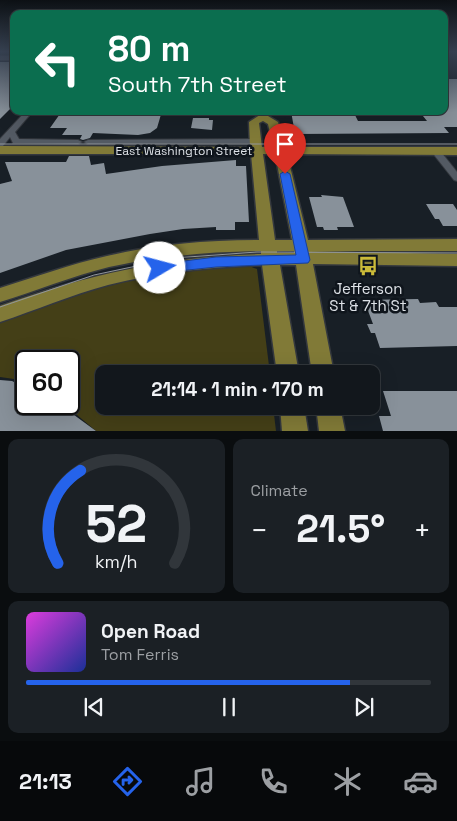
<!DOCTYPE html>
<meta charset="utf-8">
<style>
body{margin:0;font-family:"Space Grotesk",sans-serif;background:#1b2025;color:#f1f3f6;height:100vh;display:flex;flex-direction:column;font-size:19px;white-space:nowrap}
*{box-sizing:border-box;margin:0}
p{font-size:16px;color:#9c9fa3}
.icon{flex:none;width:28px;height:28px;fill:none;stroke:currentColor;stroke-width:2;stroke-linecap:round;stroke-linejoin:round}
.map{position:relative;height:431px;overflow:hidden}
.panel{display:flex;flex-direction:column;gap:8px;padding:8px;background:#0a0d0f;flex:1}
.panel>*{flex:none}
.hud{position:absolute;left:10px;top:10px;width:438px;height:105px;border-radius:10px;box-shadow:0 5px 20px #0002,0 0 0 1px #31363b;background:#0b6e4f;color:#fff;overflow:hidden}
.speed{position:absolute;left:15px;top:350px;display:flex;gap:10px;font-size:25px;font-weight:700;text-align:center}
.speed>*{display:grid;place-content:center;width:65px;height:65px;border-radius:50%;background:#12171c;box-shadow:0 5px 20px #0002,0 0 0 1px #31363b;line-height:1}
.speed .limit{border:2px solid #111;border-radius:8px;background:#fff;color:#111}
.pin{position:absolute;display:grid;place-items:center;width:42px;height:42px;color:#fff;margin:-51px -21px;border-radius:50% 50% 50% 0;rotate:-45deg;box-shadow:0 0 5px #0007}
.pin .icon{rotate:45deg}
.me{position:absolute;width:55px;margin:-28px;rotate:82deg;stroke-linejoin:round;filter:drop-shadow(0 0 4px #0008)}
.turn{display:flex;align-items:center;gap:18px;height:105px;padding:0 15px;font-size:22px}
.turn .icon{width:65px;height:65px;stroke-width:2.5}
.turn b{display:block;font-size:35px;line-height:42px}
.big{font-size:38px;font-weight:700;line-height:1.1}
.panel .tile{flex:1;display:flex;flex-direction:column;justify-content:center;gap:8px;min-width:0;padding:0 18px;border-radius:10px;background:#1b2025}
.panel .dial{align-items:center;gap:0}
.dial svg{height:130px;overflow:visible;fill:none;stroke:#31363b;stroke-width:7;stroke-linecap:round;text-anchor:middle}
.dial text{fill:#f1f3f6;stroke:none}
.song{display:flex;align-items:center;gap:15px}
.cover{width:60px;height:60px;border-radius:8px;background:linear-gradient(135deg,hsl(300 70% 55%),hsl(230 70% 35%))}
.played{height:5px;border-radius:2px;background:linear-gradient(90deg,#2563eb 80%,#31363b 80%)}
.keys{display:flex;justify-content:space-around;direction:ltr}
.heat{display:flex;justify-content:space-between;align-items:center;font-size:28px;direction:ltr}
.panel .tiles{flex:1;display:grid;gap:8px;grid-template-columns:1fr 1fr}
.tile:last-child{grid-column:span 2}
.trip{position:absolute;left:95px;top:365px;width:285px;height:50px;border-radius:10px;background:#12171c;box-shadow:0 5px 20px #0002,0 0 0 1px #31363b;font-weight:700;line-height:50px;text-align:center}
.tabs{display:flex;height:80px;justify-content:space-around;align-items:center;background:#07090b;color:#9c9fa3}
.tabs .icon{width:35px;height:35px}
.tabs .selected{color:#2563eb}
.tabs b{font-size:22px;color:#f1f3f6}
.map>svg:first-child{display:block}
</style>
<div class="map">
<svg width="457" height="431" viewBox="0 0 457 431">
<rect width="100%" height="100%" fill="#181f26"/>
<!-- green -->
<polygon fill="#443f17" points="249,266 257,269 270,374 104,374 104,406 273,406 276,431 96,431 64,404 69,404 69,361 26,361 26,385 14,379 0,377 0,319 76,291 174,269"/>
<!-- building -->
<g fill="#88919a">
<polygon points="0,62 14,62 14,105 0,119"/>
<polygon points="444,79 457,79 457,127 444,127 449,133 295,134 291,111 353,111 358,121 427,121 419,111 444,111"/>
<polygon points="62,111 162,111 157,128 150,133 138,135 93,133 90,138 83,140 80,139 82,135 62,135 67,128 50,128"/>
<polygon points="193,118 209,118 209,120 213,120 212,130 191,128"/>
<polygon points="69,156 89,156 91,165 104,163 106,174 162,166 236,160 236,166 246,166 249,222 235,222 235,230 216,230 216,227 183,229 150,234 66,250 0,273 0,184 12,181 5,162 66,162"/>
<polygon points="321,195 343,197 354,227 337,227 338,230 324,230 323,227 317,227 309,197 322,197"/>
<polygon points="426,204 453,204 457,210 457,226 443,226 439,219 435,219"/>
<polygon points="418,299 420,303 436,302 439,307 457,307 457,346 380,348 375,333 371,333 367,324 373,324 364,300"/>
<polygon points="0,380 12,381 26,388 26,404 59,404 96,431 0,431"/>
<polygon points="383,391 457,391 457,431 383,431 379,416 391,416"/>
</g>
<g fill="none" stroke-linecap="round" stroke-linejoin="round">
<defs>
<g id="street">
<rect x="0" y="56" width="14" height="4"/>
<polygon points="26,111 33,111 15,132 19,139 78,140 82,142 78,144 16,143 13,143 10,137 3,146 0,146 0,139"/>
<polygon points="255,139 259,141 258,143 88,144 84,142 88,140"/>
<polygon points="431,147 437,147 457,172 457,181 454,180 431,151"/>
</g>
<g id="primary">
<path d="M263,113L278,122L285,147H457V155L287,154L308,240L457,239V251H310L457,254V266L313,264L334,374H312L296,265H280L299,374H277L262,265C211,267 158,272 108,285C71,295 36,310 0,322V306C90,274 165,257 261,254V251C208,252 161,256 109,267C72,276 36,291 0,302V288C35,277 71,264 107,256C157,244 208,240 259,240L251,154H0V146L250,147L249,122ZM263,121L268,124L273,147H262L259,123ZM263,154H275L292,240H275ZM277,251H294V253H277Z"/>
<polygon points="280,406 304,406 308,431 282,431"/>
<polygon points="316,406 340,406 345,431 319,431"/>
</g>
</defs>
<!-- street casing -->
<use href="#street" stroke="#34383e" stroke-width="2"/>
<!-- primary casing -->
<use href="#primary" stroke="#34383e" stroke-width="3"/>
<!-- street -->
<use href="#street" fill="#535a63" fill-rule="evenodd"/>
<!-- primary -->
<use href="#primary" fill="#817a37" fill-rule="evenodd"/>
<!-- tram -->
<g stroke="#91969c" stroke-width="1">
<polyline points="0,144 457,144"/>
<polyline points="0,307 94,275 174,258 257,252 457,253"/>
</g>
</g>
<!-- sky -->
<linearGradient id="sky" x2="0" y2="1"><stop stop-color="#0d1115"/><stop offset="0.46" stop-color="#374252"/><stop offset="1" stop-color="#374252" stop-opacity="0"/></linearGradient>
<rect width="457" height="112" fill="url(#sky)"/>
<!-- route -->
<polygon fill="#2563eb" stroke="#184099" points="285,171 290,174 310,260 308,263 216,267 160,273 155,272 153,268 155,265 160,264 216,257 296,255 280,174"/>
<!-- icons -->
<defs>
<symbol id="bus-bare" viewBox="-9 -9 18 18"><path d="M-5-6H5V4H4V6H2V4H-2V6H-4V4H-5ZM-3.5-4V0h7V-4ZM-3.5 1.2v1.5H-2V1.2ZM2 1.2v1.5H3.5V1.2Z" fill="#caba39" stroke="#0f151c" stroke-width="2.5" paint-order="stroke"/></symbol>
</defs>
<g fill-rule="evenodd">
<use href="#bus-bare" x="354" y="252" width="28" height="28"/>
</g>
<g text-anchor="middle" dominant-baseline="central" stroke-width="5" stroke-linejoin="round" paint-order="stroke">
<!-- far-street labels -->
<g font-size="12" fill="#dde1e6" stroke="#0f151c">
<text x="184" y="151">East Washington Street</text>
</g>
<!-- poi labels -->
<g font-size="15" fill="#dde1e6" stroke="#0f151c">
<text x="368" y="288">Jefferson<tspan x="368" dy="17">St &amp; 7th St</tspan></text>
</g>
</g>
</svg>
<div class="speed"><div class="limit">60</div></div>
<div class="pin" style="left:285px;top:174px;background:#d93025"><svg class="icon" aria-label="arrive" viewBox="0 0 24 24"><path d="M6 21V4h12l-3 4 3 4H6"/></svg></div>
<svg class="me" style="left:160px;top:268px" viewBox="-20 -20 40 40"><circle r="19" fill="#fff"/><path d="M0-13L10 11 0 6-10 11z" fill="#2563eb"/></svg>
<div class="trip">21:14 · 1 min · 170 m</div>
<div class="hud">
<div class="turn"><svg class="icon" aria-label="left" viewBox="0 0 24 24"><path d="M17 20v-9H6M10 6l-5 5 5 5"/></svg><div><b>80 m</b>South 7th Street</div></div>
</div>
</div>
<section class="panel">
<div class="tiles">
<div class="tile dial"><svg viewBox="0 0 100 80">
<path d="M14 69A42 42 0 1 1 86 69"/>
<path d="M14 69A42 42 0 0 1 28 12" stroke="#2563eb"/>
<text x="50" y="56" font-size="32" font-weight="700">52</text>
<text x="50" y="72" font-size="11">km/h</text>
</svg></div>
<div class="tile"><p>Climate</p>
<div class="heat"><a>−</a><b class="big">21.5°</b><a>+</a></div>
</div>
<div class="tile">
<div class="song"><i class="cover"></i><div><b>Open Road</b><p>Tom Ferris</p></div></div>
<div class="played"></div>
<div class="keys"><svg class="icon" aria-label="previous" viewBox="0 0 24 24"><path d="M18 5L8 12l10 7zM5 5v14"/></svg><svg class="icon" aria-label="pause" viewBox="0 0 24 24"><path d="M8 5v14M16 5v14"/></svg><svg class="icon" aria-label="next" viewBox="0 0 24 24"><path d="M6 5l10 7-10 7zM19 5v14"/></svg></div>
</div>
</div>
</section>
<nav class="tabs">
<b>21:13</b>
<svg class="icon selected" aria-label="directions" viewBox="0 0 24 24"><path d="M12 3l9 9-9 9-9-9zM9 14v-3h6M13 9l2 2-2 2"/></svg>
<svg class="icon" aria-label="music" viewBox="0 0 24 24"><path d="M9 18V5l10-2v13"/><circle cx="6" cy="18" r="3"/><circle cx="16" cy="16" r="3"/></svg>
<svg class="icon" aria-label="phone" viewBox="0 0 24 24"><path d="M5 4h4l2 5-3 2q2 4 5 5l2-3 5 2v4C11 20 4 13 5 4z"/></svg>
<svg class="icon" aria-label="climate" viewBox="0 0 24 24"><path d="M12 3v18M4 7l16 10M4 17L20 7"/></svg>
<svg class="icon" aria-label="car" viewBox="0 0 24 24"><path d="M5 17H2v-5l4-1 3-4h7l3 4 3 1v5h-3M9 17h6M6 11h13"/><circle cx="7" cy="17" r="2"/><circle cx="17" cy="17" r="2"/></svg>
</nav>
